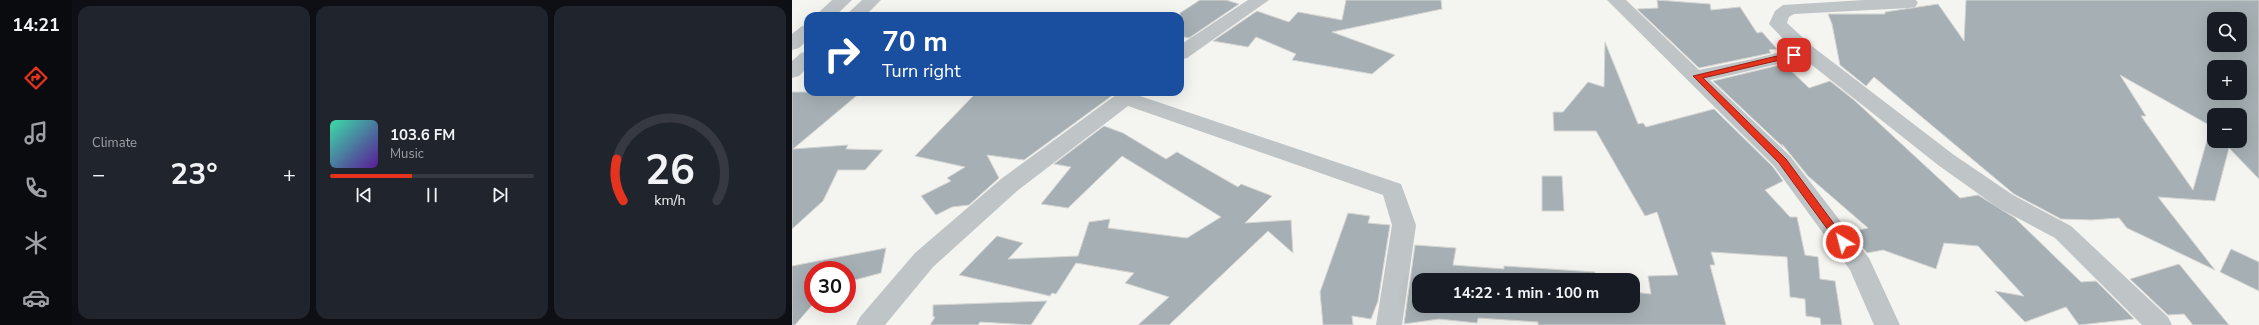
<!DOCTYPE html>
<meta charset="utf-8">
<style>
body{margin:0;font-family:"Nunito Sans",sans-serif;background:#20242c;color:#f1f3f6;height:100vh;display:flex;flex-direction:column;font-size:15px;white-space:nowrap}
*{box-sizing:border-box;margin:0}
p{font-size:13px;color:#9ea1a6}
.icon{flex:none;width:22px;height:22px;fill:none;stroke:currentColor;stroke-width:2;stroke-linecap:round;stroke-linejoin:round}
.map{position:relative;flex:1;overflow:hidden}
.details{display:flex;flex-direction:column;gap:6px;padding:6px;background:#0d0f14;width:720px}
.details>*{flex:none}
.hud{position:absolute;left:12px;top:12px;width:380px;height:84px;border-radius:12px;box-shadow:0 4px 16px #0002;background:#1a4fa0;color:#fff;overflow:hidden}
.tools{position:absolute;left:1415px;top:12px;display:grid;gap:8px}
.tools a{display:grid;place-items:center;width:40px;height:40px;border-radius:8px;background:#171b24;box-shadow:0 4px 16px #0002;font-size:20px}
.speed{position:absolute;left:12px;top:261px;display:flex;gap:8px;font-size:20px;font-weight:700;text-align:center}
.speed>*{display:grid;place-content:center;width:52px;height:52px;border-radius:50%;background:#171b24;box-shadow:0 4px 16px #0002;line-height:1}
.speed .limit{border:6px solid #d22;background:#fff;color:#111}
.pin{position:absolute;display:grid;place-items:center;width:34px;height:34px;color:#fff;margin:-17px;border-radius:8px;box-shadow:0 2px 6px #0006}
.me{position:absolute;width:44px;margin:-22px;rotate:323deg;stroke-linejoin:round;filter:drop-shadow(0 0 3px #0008)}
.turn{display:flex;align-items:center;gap:14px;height:84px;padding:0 12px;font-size:18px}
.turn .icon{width:52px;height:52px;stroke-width:2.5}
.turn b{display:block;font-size:28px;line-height:34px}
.big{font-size:30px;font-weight:700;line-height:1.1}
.details .widget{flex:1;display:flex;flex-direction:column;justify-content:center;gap:6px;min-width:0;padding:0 14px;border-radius:12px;background:#20242c}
.details .dial{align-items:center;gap:0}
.dial svg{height:104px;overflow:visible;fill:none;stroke:#363941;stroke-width:7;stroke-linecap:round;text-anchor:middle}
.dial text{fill:#f1f3f6;stroke:none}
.song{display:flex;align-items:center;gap:12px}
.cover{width:48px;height:48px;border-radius:6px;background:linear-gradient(135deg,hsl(160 70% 55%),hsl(270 70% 35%))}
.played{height:4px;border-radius:2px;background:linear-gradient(90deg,#e6331e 40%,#363941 40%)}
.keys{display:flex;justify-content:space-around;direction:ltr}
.heat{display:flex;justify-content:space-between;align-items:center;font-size:22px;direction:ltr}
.details .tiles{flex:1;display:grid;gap:6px;grid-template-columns:repeat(3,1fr)}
.trip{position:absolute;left:620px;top:273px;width:228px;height:40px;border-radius:12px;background:#171b24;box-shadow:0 4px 16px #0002;font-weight:700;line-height:40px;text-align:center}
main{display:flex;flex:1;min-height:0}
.tab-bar{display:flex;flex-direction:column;width:72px;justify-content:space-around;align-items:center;background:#090b0e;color:#9ea1a6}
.tab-bar .icon{width:28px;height:28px}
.tab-bar .active{color:#e6331e}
.tab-bar b{font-size:18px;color:#f1f3f6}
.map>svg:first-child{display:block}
</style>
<main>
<nav class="tab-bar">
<b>14:21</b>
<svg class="icon active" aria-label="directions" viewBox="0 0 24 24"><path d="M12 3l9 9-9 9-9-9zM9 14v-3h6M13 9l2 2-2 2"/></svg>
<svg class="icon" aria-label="music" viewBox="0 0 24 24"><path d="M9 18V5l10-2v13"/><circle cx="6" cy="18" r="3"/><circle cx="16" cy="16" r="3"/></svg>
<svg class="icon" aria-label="phone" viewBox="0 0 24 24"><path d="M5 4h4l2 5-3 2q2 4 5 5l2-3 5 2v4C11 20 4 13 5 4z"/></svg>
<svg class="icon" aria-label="climate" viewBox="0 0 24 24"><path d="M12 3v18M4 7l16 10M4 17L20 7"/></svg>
<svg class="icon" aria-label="car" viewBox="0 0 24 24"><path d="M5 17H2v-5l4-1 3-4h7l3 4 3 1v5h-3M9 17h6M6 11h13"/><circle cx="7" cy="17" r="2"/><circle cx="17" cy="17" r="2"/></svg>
</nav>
<section class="details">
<div class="tiles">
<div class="widget"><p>Climate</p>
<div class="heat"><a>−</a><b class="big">23°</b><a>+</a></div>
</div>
<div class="widget">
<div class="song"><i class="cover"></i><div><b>103.6 FM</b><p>Music</p></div></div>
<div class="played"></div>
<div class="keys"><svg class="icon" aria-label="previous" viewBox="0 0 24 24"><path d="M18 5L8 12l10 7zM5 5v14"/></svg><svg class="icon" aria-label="pause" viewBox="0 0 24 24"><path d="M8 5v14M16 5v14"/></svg><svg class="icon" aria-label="next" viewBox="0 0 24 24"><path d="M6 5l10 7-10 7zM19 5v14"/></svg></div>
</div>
<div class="widget dial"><svg viewBox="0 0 100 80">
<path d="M14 69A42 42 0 1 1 86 69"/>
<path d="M14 69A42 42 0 0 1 9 37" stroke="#e6331e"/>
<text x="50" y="56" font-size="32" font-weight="700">26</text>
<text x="50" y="72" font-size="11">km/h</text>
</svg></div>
</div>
</section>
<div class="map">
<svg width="1467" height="325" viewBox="0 0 1467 325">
<rect width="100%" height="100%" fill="#f4f4f0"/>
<!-- building -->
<g fill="#a6b0b4" stroke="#d5d5d3" fill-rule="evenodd">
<polygon points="408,0 434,0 447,4 397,38 388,36 388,13"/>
<polygon points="554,0 649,0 650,9 540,32 603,55 580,74 500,60 504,54 464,37 456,47 421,41 465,11 497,22 506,12 550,20"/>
<polygon points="865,0 918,4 919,10 948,7 965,33 970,32 985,49 977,50 979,53 907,68 845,9 866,8"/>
<path d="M1174,0H1467V179L1437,148L1423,201L1366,197L1423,270L1335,228L1327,218L1299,220L1269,219L1222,194L1082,77L1074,86L1048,65L1040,24L1036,14H1093V12L1146,4L1172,41ZM1422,19H1448V45H1422ZM1422,67H1448V93H1422ZM1328,75L1419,126L1401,190L1349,116H1354ZM1422,115H1448V141H1422Z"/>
<polygon points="813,42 846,124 851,123 854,127 922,109 981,167 991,181 973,190 998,217 1005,217 1013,255 1026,257 1028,279 1043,281 1050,325 1029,325 1028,318 1014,316 1013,299 998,297 995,257 919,252 923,265 918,265 934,325 746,325 746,322 686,318 685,323 647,319 612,324 623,245 664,248 661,265 712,269 712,266 803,272 803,280 627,280 627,306 841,306 841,292 859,294 856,276 886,275 865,212 853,216 804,131 762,131 761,112 771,112 796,82 812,87"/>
<polygon points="992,64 1017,88 1038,81 1062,100 1168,198 1186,195 1223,218 1289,282 1304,281 1342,319 1287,325 1274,307 1233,322 1203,291 1232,296 1186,246 1152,243 1144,269 1091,250 1075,253 1058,232 1076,228 1016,176 990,144 991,147 921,81"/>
<polygon points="0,92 69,92 1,149 56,145 54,149 91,150 73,170 46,170 31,201 0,229"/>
<polygon points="185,92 325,92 232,160 195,155 207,178 177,205 160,207 144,215 129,196 159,181 155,178 173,167 123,156"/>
<polygon points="312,126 331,133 374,159 385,152 446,187 449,184 480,196 453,223 499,220 501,253 476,231 377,325 346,325 377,297 333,283 342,273 284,263 264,294 260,293 258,296 167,275 205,236 231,243 216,259 286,256 297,222 318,219 316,228 395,238 429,217 330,156 276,208 249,204 279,167 262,164"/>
<polygon points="750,176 770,176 772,211 750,211"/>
<polygon points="556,213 578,216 576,223 598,225 586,301 579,319 560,316 561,325 531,325 528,292"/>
<polygon points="94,248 89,273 55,282 55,270 21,270 21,304 3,325 0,325 0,266"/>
<polygon points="1439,249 1467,262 1467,291 1428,272"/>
<polygon points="1387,264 1437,325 1401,325 1392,314 1376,315 1338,279"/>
<polygon points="255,301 239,325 188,322 186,325 138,325 143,317 141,317 141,305"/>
</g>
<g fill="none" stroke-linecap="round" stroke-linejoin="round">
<!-- minor -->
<g fill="#bfc4c6" fill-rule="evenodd">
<polygon points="456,0 477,0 395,58 388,60 388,45"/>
<polygon points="815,0 834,0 907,70 956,60 1001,49 977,24 983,11 991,5 1072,0 1124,0 1126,3 1123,7 1117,8 1002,14 997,17 995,23 1021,47 1162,155 1221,195 1279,226 1376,317 1380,325 1350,325 1263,238 1205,207 1146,165 1011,58 918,80 998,156 1077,258 1108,325 1082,325 1058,270 982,166"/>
<polygon points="328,92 351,92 348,96 609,184 624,225 610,325 584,325 600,225 591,195 336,106 225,191 141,267 93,325 64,325 68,317 123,253 209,179"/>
</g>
<!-- tertiary -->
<g fill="#bfc4c6" fill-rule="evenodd">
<polygon points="40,0 60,0 43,16 23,16"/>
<polygon points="70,0 89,0 73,16 53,16"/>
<polygon points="16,25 16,40 7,48 0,50 0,34 10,26"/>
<polygon points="16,51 16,67 7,76 0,78 0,61 9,53"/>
</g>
</g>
<!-- route -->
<polygon fill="#e6331e" stroke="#962114" points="1002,52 1005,53 1005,56 911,78 994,159 1054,240 1054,245 1047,245 987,163 901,76"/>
</svg>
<div class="tools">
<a><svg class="icon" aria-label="search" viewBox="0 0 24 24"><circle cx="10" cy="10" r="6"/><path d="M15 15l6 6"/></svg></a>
<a>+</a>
<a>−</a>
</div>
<div class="speed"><div class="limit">30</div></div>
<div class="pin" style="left:1002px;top:55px;background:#d93025"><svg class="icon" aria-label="arrive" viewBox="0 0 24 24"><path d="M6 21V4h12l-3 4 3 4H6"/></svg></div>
<svg class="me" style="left:1051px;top:242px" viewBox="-20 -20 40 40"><circle r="17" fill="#e6331e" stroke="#fff" stroke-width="3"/><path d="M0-11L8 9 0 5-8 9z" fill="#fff"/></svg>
<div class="trip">14:22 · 1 min · 100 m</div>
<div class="hud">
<div class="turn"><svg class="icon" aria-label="right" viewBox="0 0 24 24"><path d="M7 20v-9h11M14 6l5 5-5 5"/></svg><div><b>70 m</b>Turn right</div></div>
</div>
</div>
</main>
